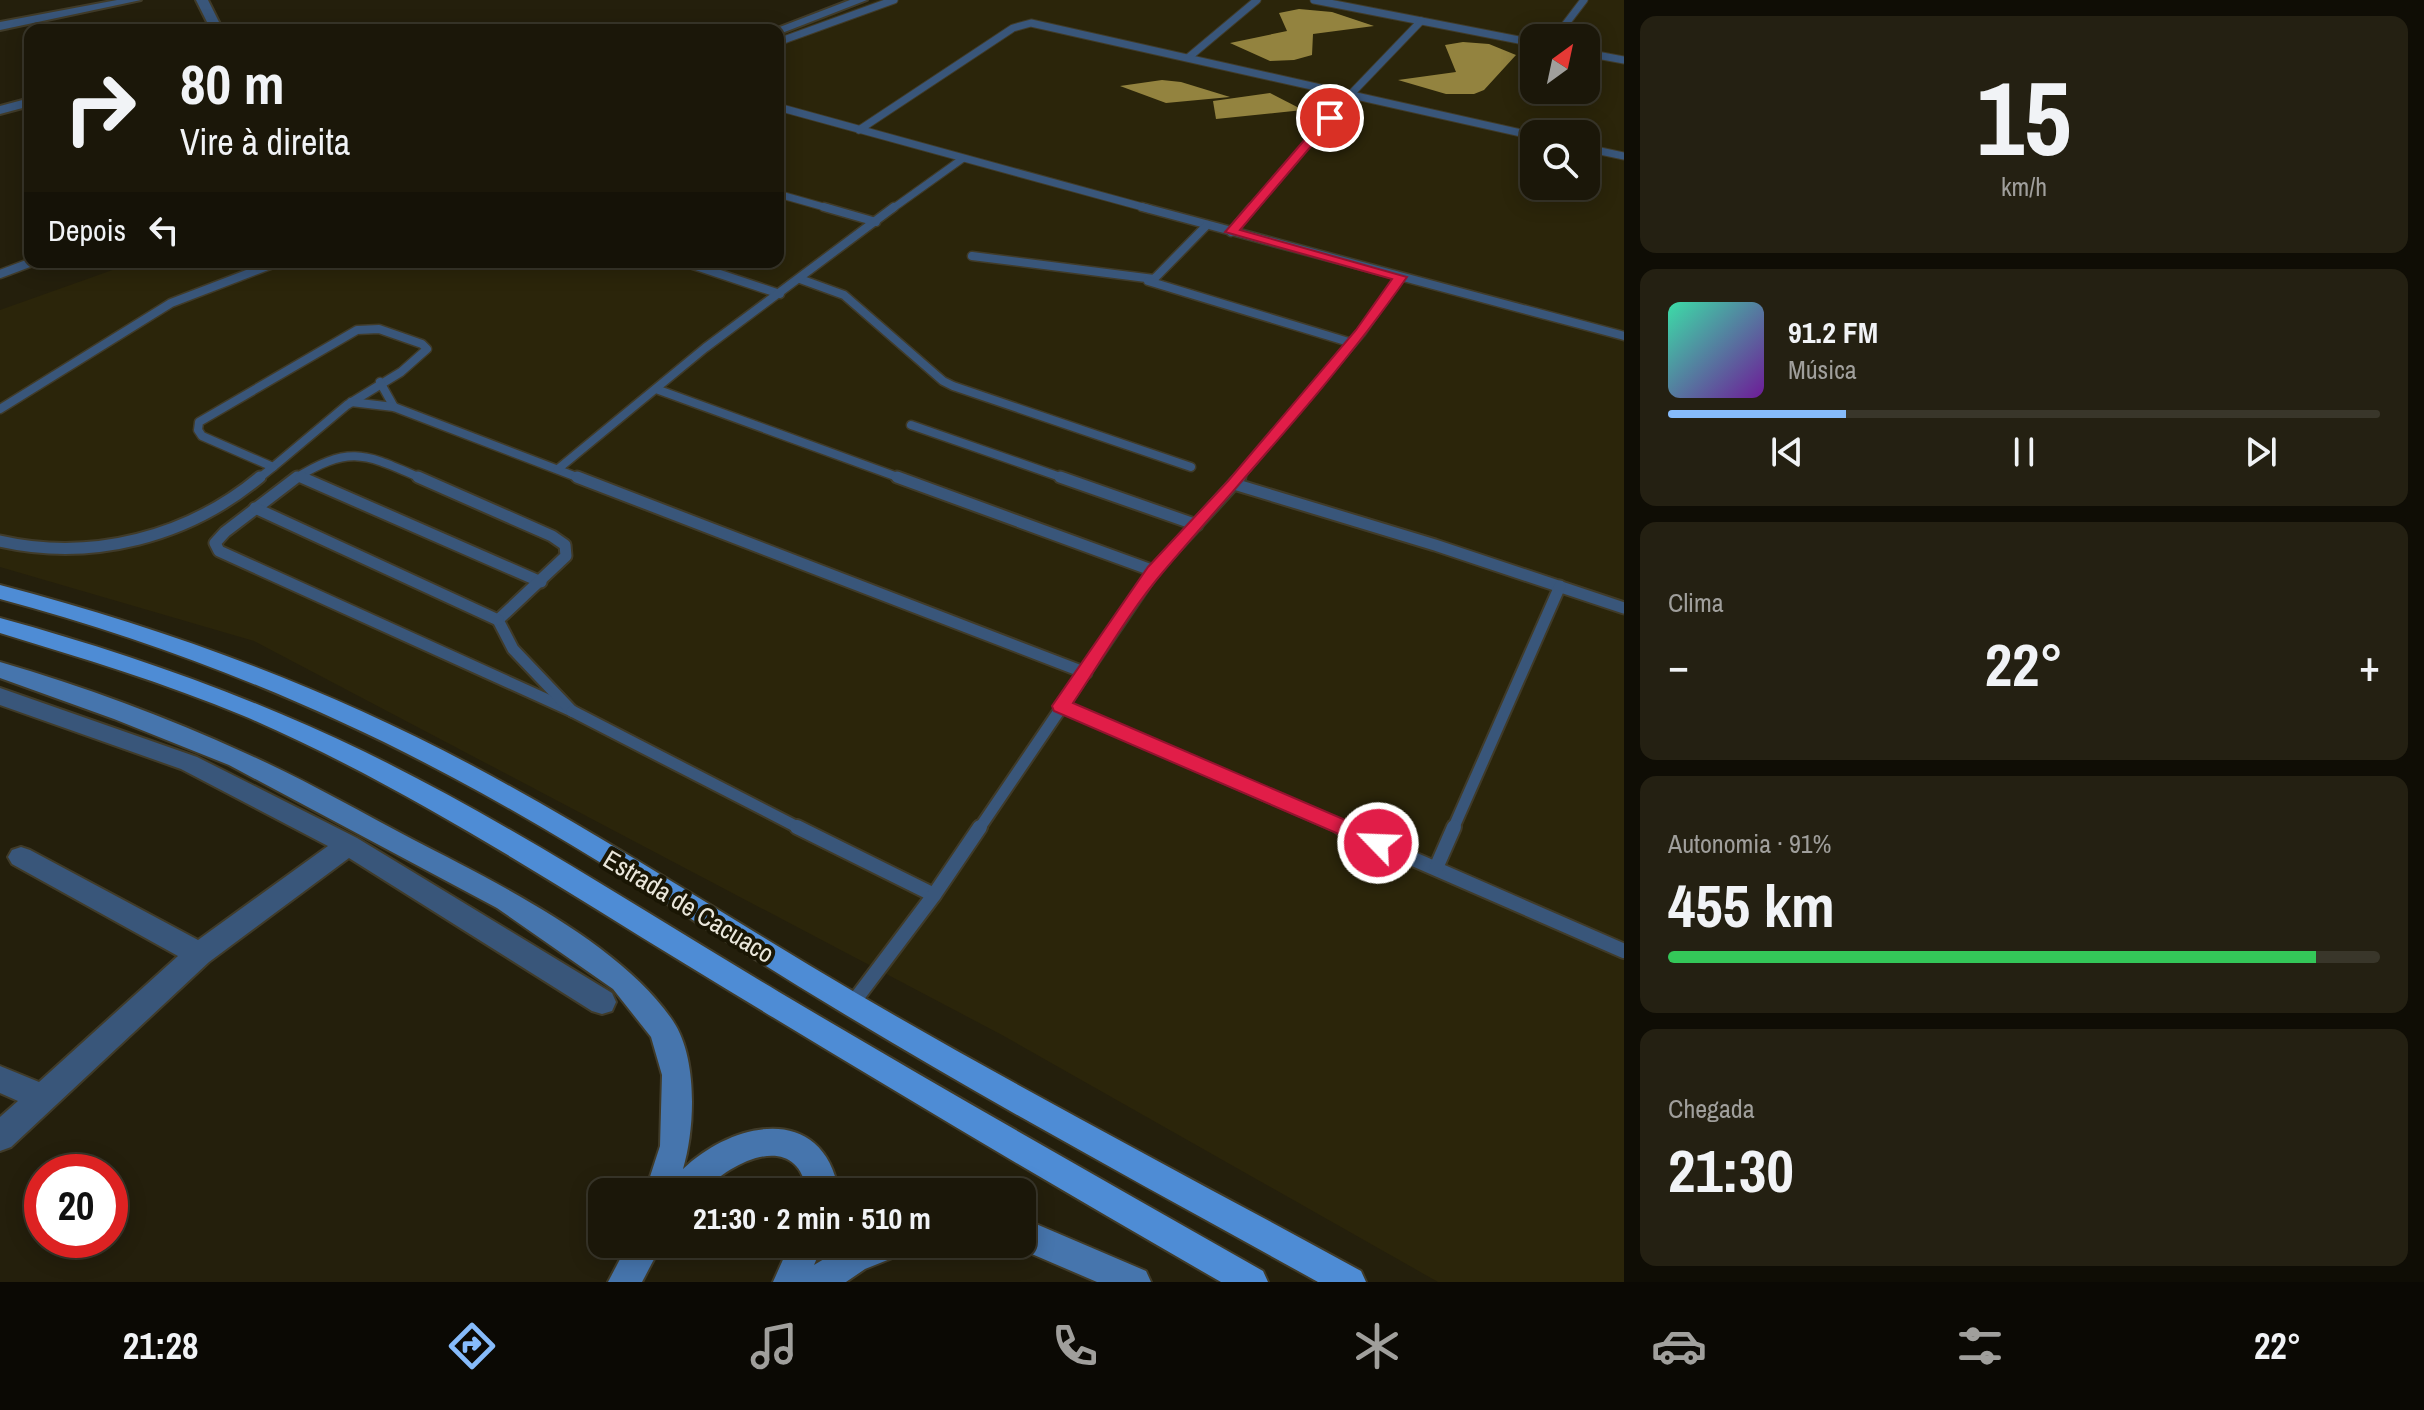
<!DOCTYPE html>
<html lang="pt">
<meta charset="utf-8">
<style>
body{margin:0;font-family:"Archivo Narrow",sans-serif;background:#242012;color:#f1f3f6;height:100vh;display:flex;flex-direction:column;font-size:30px;white-space:nowrap}
*{box-sizing:border-box;margin:0}
p{font-size:26px;color:#a09f9c}
.icon{flex:none;width:44px;height:44px;fill:none;stroke:currentColor;stroke-width:2;stroke-linecap:round;stroke-linejoin:round}
.map{position:relative;flex:1;overflow:hidden}
.panel{display:flex;flex-direction:column;gap:16px;padding:16px;background:#0f0d05;width:800px}
.panel>*{flex:none}
.hud{position:absolute;left:24px;top:24px;width:760px;height:244px;border-radius:16px;box-shadow:0 4px 20px #0003,0 0 0 2px #39362a;background:#1b1709;color:#f1f3f6;overflow:hidden}
.needle{width:52px;rotate:33deg}
.fabs{position:absolute;left:1520px;top:24px;display:grid;gap:16px}
.fabs a{display:grid;place-items:center;width:80px;height:80px;border-radius:16px;background:#1b1709;box-shadow:0 4px 20px #0003,0 0 0 2px #39362a;font-size:40px}
.speed{position:absolute;left:24px;top:1154px;display:flex;gap:16px;font-size:40px;font-weight:700;text-align:center}
.speed>*{display:grid;place-content:center;width:104px;height:104px;border-radius:50%;background:#1b1709;box-shadow:0 4px 20px #0003,0 0 0 2px #39362a;line-height:1}
.speed .limit{border:12px solid #d22;background:#fff;color:#111}
.pin{position:absolute;display:grid;place-items:center;width:68px;height:68px;color:#fff;margin:-34px;border:4px solid #fff;border-radius:50%;box-shadow:0 2px 8px #0007}
.me{position:absolute;width:88px;margin:-44px;rotate:294deg;stroke-linejoin:round;filter:drop-shadow(0 0 6px #0008)}
.turn{display:flex;align-items:center;gap:28px;height:168px;padding:0 24px;font-size:36px}
.turn .icon{width:104px;height:104px;stroke-width:2.5}
.turn b{display:block;font-size:56px;line-height:68px}
.then{display:flex;align-items:center;height:76px;padding:0 24px;background:#0003;gap:16px;font-size:30px}
.big{font-size:60px;font-weight:800;line-height:1.1}
.panel .card{flex:1;display:flex;flex-direction:column;justify-content:center;gap:12px;min-width:0;padding:0 28px;border-radius:16px;background:#242012}
.panel .dial{align-items:center;gap:0}
.dial b{font-size:104px;line-height:1}
.song{display:flex;align-items:center;gap:24px}
.cover{width:96px;height:96px;border-radius:12px;background:linear-gradient(135deg,hsl(160 70% 55%),hsl(280 70% 35%))}
.played{height:8px;border-radius:4px;background:linear-gradient(90deg,#86bbfb 25%,#39362a 25%)}
.keys{display:flex;justify-content:space-around;direction:ltr}
.heat{display:flex;justify-content:space-between;align-items:center;font-size:44px;direction:ltr}
.charge{height:12px;border-radius:6px;background:linear-gradient(90deg,#34c759 91%,#39362a 0)}
.trip{position:absolute;left:588px;top:1178px;width:448px;height:80px;border-radius:16px;background:#1b1709;box-shadow:0 4px 20px #0003,0 0 0 2px #39362a;font-weight:800;line-height:80px;text-align:center}
.tab-bar{display:flex;height:128px;justify-content:space-around;align-items:center;background:#0b0904;color:#a09f9c}
.tab-bar .icon{width:56px;height:56px}
.tab-bar .selected{color:#86bbfb}
.tab-bar b{font-size:36px;color:#f1f3f6}
main{display:flex;flex:1;min-height:0}
.map>svg:first-child{display:block}
</style>
<main>
<div class="map">
<svg width="1624" height="1282" viewBox="0 0 1624 1282">
<rect width="100%" height="100%" fill="#241f0c"/>
<!-- built -->
<path fill="#2b250a" fill-rule="evenodd" d="M876,0H1624V1282H1438L1002,1035L254,641L0,567V310L135,262H778V35ZM1534,38H1586V90H1534ZM1534,134H1586V186H1534Z"/>
<!-- building -->
<g fill="#93833f">
<polygon points="1299,9 1332,12 1374,26 1313,34 1312,55 1294,60 1270,61 1230,43 1287,31 1279,13"/>
<polygon points="1463,42 1489,44 1516,55 1484,90 1474,94 1446,94 1398,80 1456,72 1445,45"/>
<polygon points="1162,80 1181,82 1230,97 1166,103 1120,86"/>
<polygon points="1270,93 1303,110 1216,119 1213,101"/>
</g>
<g fill="none" stroke-linecap="round" stroke-linejoin="round">
<defs>
<g id="service-far3">
<polyline points="1314,0 1534,43"/>
<polyline points="1555,38 1584,0"/>
<polyline points="778,42 894,0"/>
<polyline points="1586,53 1624,60"/>
<polyline points="1189,57 1257,0"/>
<polyline points="778,107 1150,209"/>
<polyline points="859,130 1013,28 1031,23 1534,136"/>
<polyline points="1586,148 1624,156"/>
<polyline points="778,194 831,209"/>
<polyline points="892,209 962,159"/>
<polyline points="1251,209 1350,95 1421,21"/>
</g>
<g id="service-far2">
<polyline points="824,207 876,222"/>
<polyline points="1142,207 1624,336"/>
<polyline points="1231,232 1252,207"/>
<polyline points="972,256 1154,279 1207,225"/>
<polyline points="684,262 780,294"/>
<polyline points="0,274 32,262"/>
<polyline points="800,279 844,295 943,381 953,386 1191,467"/>
<polyline points="1148,281 1352,343"/>
<polygon points="379,329 422,344 427,349 401,372 347,405 273,467 202,436 198,430 199,422 357,330"/>
<polyline points="380,382 394,407"/>
<polyline points="656,389 903,479"/>
<polyline points="351,402 394,407 582,479"/>
<polyline points="0,409 171,303 278,262"/>
<polyline points="911,425 1066,479"/>
<polyline points="558,469 705,348 894,207"/>
<polyline points="300,477 305,479"/>
<polyline points="258,479 273,467"/>
<path d="M294,479C351,444 365,454 423,479"/>
<polyline points="1238,479 1361,333 1400,277"/>
</g>
<g id="service-far1">
<polyline points="297,477 225,532 215,543 219,551 572,711"/>
<polyline points="301,477 541,582"/>
<polyline points="418,477 552,536 565,545 566,556 498,620 513,649 572,711"/>
<polyline points="577,477 1086,673"/>
<polyline points="897,477 1154,571"/>
<polyline points="1060,477 1197,525"/>
<polyline points="1234,484 1435,545 1624,608"/>
<polyline points="255,508 498,620"/>
<path d="M0,541C92,562 188,537 260,477"/>
<polyline points="1061,706 1344,829"/>
<polyline points="572,711 801,829"/>
<polyline points="979,829 1154,571 1240,477"/>
<polyline points="1453,829 1560,586"/>
</g>
<g id="service">
<polyline points="797,827 934,895"/>
<polyline points="1340,827 1624,951"/>
<polyline points="1436,868 1454,827"/>
<polyline points="852,1004 934,895 980,827"/>
</g>
<g id="minor">
<polygon points="117,0 141,0 0,30 0,22"/>
<polygon points="196,0 208,0 223,30 211,30"/>
<polygon points="850,0 867,0 782,33 772,30"/>
<polygon points="30,98 30,106 0,114 0,106"/>
<polygon points="0,688 197,757 357,838 612,993 616,1002 612,1011 602,1014 592,1011 349,858 209,962 11,1147 0,1151 0,1117 18,1101 0,1093 0,1066 39,1082 178,956 12,864 8,857 12,850 21,847 30,850 198,940 328,846 181,769 0,705"/>
</g>
<g id="secondary">
<path d="M0,662C82,686 167,717 245,753C302,778 357,810 412,839C495,882 621,943 673,1021C698,1058 695,1129 683,1169C733,1121 823,1102 839,1192H807C797,1128 730,1162 703,1192H645L660,1146L662,1075L651,1037L613,989L497,908L229,765L114,719L0,678Z"/>
<polygon points="1022,1218 1146,1271 1151,1282 1097,1282 1011,1245 1022,1244"/>
<polygon points="628,1244 662,1244 642,1282 608,1282"/>
<polygon points="790,1244 823,1244 814,1265 849,1244 905,1244 900,1255 865,1269 846,1282 773,1282"/>
</g>
<g id="primary">
<path d="M0,585C164,628 323,686 473,766C604,836 728,918 856,993C1022,1090 1193,1179 1361,1271L1366,1282H1318C1156,1192 994,1105 836,1009C708,932 584,847 452,777C308,700 157,641 0,599Z"/>
<path d="M0,618C124,652 247,695 363,751C505,820 643,911 779,992C939,1087 1101,1179 1263,1271L1268,1282H1221C1041,1179 864,1073 687,965C543,877 400,783 244,716C165,683 82,658 0,633Z"/>
</g>
</defs>
<!-- service-far3 casing -->
<use href="#service-far3" stroke="#403b29" stroke-width="9"/>
<!-- service-far2 casing -->
<use href="#service-far2" stroke="#403b29" stroke-width="11"/>
<!-- service-far1 casing -->
<use href="#service-far1" stroke="#403b29" stroke-width="15"/>
<!-- service casing -->
<use href="#service" stroke="#403b29" stroke-width="18"/>
<!-- minor casing -->
<use href="#minor" stroke="#403b29" stroke-width="4"/>
<!-- secondary casing -->
<use href="#secondary" stroke="#403b29" stroke-width="4"/>
<!-- primary casing -->
<use href="#primary" stroke="#403b29" stroke-width="4"/>
<!-- service-far3 -->
<use href="#service-far3" stroke="#39567a" stroke-width="7"/>
<!-- service-far2 -->
<use href="#service-far2" stroke="#39567a" stroke-width="8"/>
<!-- service-far1 -->
<use href="#service-far1" stroke="#39567a" stroke-width="11"/>
<!-- service -->
<use href="#service" stroke="#39567a" stroke-width="14"/>
<!-- minor -->
<use href="#minor" fill="#39567a" fill-rule="evenodd"/>
<!-- secondary -->
<use href="#secondary" fill="#4675ad" fill-rule="evenodd"/>
<!-- primary -->
<use href="#primary" fill="#4e8cd5" fill-rule="evenodd"/>
</g>
<!-- route -->
<path fill="#e11d48" stroke="#92132f" stroke-width="2" d="M1326,115L1335,118L1240,230L1407,277C1333,383 1246,474 1163,572C1129,612 1102,660 1073,703L1385,837L1388,843L1385,849L1378,851L1054,711L1052,706L1148,567L1228,481L1356,330L1392,279L1225,232Z"/>
<g text-anchor="middle" dominant-baseline="central" stroke-width="8" stroke-linejoin="round" paint-order="stroke">
<!-- near-street labels -->
<g font-size="26" fill="#eae7db" stroke="#1a1604">
<text transform="translate(689 906) rotate(31)">Estrada de Cacuaco</text>
</g>
</g>
</svg>
<div class="fabs">
<a><svg class="needle" viewBox="-14 -14 28 28"><path d="M0-13l5 13h-10z" fill="#e53935"/><path d="M0 13l5-13h-10z" fill="#a09f9c"/></svg></a>
<a><svg class="icon" aria-label="search" viewBox="0 0 24 24"><circle cx="10" cy="10" r="6"/><path d="M15 15l6 6"/></svg></a>
</div>
<div class="speed"><div class="limit">20</div></div>
<div class="pin" style="left:1330px;top:118px;background:#d93025"><svg class="icon" aria-label="arrive" viewBox="0 0 24 24"><path d="M6 21V4h12l-3 4 3 4H6"/></svg></div>
<svg class="me" style="left:1378px;top:843px" viewBox="-20 -20 40 40"><circle r="17" fill="#e11d48" stroke="#fff" stroke-width="3"/><path d="M0-11L8 9 0 5-8 9z" fill="#fff"/></svg>
<div class="trip">21:30 · 2 min · 510 m</div>
<div class="hud">
<div class="turn"><svg class="icon" aria-label="right" viewBox="0 0 24 24"><path d="M7 20v-9h11M14 6l5 5-5 5"/></svg><div><b>80 m</b>Vire à direita</div></div>
<div class="then">Depois<svg class="icon" aria-label="left" viewBox="0 0 24 24"><path d="M17 20v-9H6M10 6l-5 5 5 5"/></svg></div>
</div>
</div>
<section class="panel">
<div class="card dial"><b>15</b><p>km/h</p></div>
<div class="card">
<div class="song"><i class="cover"></i><div><b>91.2 FM</b><p>Música</p></div></div>
<div class="played"></div>
<div class="keys"><svg class="icon" aria-label="previous" viewBox="0 0 24 24"><path d="M18 5L8 12l10 7zM5 5v14"/></svg><svg class="icon" aria-label="pause" viewBox="0 0 24 24"><path d="M8 5v14M16 5v14"/></svg><svg class="icon" aria-label="next" viewBox="0 0 24 24"><path d="M6 5l10 7-10 7zM19 5v14"/></svg></div>
</div>
<div class="card"><p>Clima</p>
<div class="heat"><a>−</a><b class="big">22°</b><a>+</a></div>
</div>
<div class="card"><p>Autonomia · 91%</p><b class="big">455 km</b><div class="charge"></div></div>
<div class="card"><p>Chegada</p><b class="big">21:30</b></div>
</section>
</main>
<nav class="tab-bar">
<b>21:28</b>
<svg class="icon selected" aria-label="directions" viewBox="0 0 24 24"><path d="M12 3l9 9-9 9-9-9zM9 14v-3h6M13 9l2 2-2 2"/></svg>
<svg class="icon" aria-label="music" viewBox="0 0 24 24"><path d="M9 18V5l10-2v13"/><circle cx="6" cy="18" r="3"/><circle cx="16" cy="16" r="3"/></svg>
<svg class="icon" aria-label="phone" viewBox="0 0 24 24"><path d="M5 4h4l2 5-3 2q2 4 5 5l2-3 5 2v4C11 20 4 13 5 4z"/></svg>
<svg class="icon" aria-label="climate" viewBox="0 0 24 24"><path d="M12 3v18M4 7l16 10M4 17L20 7"/></svg>
<svg class="icon" aria-label="car" viewBox="0 0 24 24"><path d="M5 17H2v-5l4-1 3-4h7l3 4 3 1v5h-3M9 17h6M6 11h13"/><circle cx="7" cy="17" r="2"/><circle cx="17" cy="17" r="2"/></svg>
<svg class="icon" aria-label="filters" viewBox="0 0 24 24"><path d="M4 7h16M4 17h16"/><circle cx="9" cy="7" r="2"/><circle cx="15" cy="17" r="2"/></svg>
<b>22°</b>
</nav>
